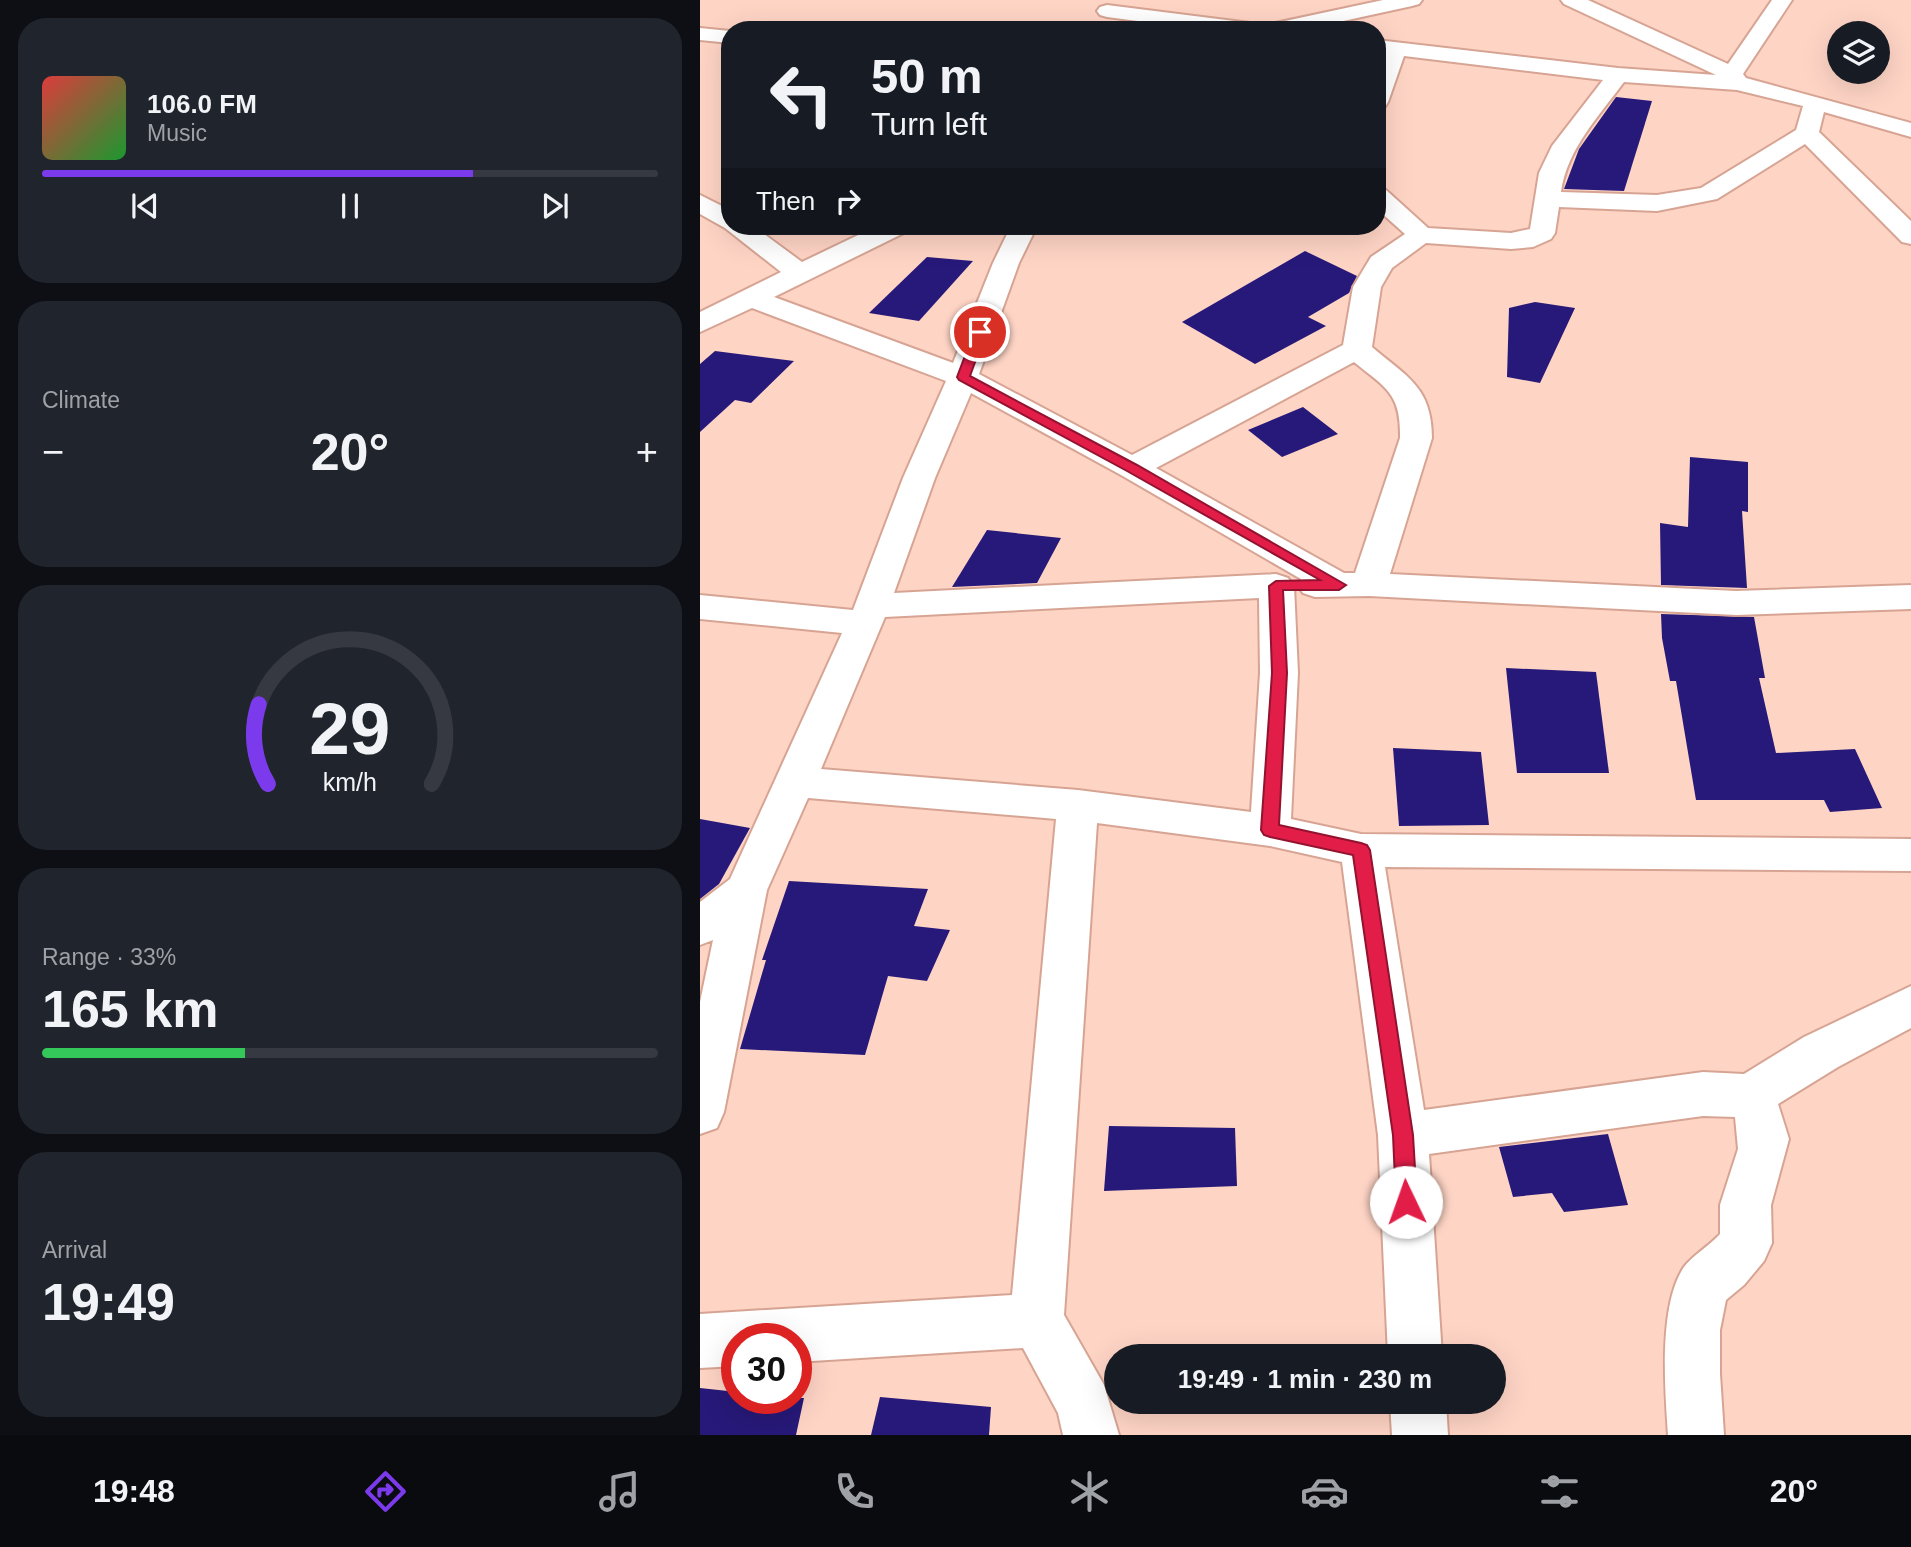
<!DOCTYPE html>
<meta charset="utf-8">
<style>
body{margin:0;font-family:Helvetica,sans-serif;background:#20242c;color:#f1f3f6;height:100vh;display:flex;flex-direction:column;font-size:26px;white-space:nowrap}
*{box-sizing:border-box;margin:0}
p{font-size:23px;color:#9ea1a6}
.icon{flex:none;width:38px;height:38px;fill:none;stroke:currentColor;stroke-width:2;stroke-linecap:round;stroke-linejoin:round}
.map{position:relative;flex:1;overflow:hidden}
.sheet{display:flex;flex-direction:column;gap:18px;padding:18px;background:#0d0f14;width:700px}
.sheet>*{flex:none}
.top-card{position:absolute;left:21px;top:21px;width:665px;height:214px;border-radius:28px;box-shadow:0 7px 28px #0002;background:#171b24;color:#f1f3f6;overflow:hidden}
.fabs{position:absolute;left:1127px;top:21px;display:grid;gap:14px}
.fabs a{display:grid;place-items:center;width:63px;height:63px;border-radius:50%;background:#171b24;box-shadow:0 7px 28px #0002;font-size:35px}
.speed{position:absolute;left:21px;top:1323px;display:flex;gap:14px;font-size:35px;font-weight:700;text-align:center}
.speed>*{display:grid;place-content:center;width:91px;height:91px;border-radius:50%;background:#171b24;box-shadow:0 7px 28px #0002;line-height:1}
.speed .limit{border:10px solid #d22;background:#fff;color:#111}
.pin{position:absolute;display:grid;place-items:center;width:60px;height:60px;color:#fff;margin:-30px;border:4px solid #fff;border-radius:50%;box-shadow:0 2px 7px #0007}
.me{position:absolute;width:77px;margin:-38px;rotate:357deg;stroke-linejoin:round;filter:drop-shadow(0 0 5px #0008)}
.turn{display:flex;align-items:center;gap:24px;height:147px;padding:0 35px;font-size:32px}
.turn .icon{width:91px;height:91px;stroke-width:2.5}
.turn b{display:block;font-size:49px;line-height:60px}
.then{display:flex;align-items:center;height:66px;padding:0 35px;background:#0003;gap:14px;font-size:26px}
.big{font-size:52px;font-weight:600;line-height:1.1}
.sheet .widget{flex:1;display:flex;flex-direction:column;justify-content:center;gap:10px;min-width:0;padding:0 24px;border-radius:28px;background:#20242c}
.sheet .dial{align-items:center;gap:0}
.dial svg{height:182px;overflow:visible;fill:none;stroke:#363941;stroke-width:7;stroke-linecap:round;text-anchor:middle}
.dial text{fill:#f1f3f6;stroke:none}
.song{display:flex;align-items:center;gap:21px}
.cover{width:84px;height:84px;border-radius:10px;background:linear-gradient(135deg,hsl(0 70% 55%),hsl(130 70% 35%))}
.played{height:7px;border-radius:4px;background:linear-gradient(90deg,#7c3aed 70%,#363941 70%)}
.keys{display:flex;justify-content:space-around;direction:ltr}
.heat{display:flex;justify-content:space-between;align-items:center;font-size:38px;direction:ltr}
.charge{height:10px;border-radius:5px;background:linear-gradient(90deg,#34c759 33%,#363941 0)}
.trip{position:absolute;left:404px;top:1344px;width:402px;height:70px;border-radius:35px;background:#171b24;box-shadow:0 7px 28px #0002;font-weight:600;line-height:70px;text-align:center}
.tab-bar{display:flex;height:112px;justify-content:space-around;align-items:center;background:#090b0e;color:#9ea1a6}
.tab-bar .icon{width:49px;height:49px}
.tab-bar .active{color:#7c3aed}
.tab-bar b{font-size:32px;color:#f1f3f6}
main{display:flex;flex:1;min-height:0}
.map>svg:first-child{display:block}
</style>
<main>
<section class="sheet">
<div class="widget">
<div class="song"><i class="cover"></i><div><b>106.0 FM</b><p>Music</p></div></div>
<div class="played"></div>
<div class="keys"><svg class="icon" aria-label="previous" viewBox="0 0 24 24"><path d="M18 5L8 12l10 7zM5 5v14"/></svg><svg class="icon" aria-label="pause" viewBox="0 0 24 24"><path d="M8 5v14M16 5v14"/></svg><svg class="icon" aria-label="next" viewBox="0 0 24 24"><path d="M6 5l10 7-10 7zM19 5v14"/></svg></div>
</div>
<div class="widget"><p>Climate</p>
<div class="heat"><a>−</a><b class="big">20°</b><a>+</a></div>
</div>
<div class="widget dial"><svg viewBox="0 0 100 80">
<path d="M14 69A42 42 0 1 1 86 69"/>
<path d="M14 69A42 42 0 0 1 10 34" stroke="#7c3aed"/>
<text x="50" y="56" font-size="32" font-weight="700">29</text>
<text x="50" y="72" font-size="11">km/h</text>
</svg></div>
<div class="widget"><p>Range · 33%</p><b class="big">165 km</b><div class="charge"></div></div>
<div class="widget"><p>Arrival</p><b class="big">19:49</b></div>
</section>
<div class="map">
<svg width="1211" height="1435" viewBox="0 0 1211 1435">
<rect width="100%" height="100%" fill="#fed4c5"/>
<!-- building -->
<g fill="#271979">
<polygon points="916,97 952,101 924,191 864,189 879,149"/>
<polygon points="605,251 657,276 649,293 608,317 626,326 555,364 482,322"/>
<polygon points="227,257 273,261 219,321 169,313"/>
<polygon points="835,302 875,308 840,383 807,377 809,308"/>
<polygon points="15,351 94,361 51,403 35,400 0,432 0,364"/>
<polygon points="603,407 638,434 582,457 548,430"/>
<polygon points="990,457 1048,462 1048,512 1042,511 1047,588 961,585 960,523 988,527"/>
<polygon points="287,530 361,538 337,583 252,587"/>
<polygon points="961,614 1054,617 1065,678 1059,678 1076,753 1155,749 1182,808 1130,812 1124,800 996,800 976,681 970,681 962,638"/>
<polygon points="806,668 896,672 909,773 817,773"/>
<polygon points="693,748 781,752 789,825 699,826"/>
<polygon points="0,819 50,828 19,884 0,899"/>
<polygon points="89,881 228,889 214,926 250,930 227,981 188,976 165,1055 40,1049 66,960 62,960"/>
<polygon points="409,1126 535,1128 537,1186 404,1191"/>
<polygon points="908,1134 928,1205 864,1212 852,1193 813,1197 799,1147"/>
<polygon points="0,1388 37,1392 37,1398 104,1398 96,1435 0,1435"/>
<polygon points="180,1397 291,1407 289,1435 171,1435"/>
</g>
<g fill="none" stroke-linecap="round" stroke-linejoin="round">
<defs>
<g id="street">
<polygon points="683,0 722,0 719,4 712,6 602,30 507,30 407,17 400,15 397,11 400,7 407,5 566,25"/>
<path d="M861,0H888L1028,64L1072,0H1092L1043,74L1046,78L1211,123V137L1124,112L1119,132L1211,221V244L1202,242L1105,144L1017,199L957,211L859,207L855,233L851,239L833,247L811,249L726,243L692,268L681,287L672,347C707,377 732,387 732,438L690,574L1036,591L1211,585V609L1036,615L669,596L615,597L603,593L597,585L601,579L421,475L271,393L235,478L194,593L576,574L588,578L594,586L598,673L591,819L661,834L1211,839V871L685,867L724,1110L1003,1072L1044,1074L1104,1037L1211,986V1028L1138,1067L1078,1104L1089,1139L1071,1205L1072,1243L1064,1261L1044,1285L1026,1300L1020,1330V1374L1024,1435H968C965,1391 958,1305 984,1267C991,1257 1010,1245 1020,1234V1205L1038,1149L1035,1117L1003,1116L729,1154L742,1356H688L678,1135L642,862L570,846L397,823L364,1315L404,1385L419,1435H363L358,1413L323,1348L96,1362V1339H37V1366L0,1368V1314L312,1295L356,819L108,798L67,890L24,1112L17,1128L0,1134V1002L13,940L0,945V902L30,879L142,633L0,619V595L153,610L203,478L246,381L52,308L0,332V312L81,272L25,228L0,214V195L30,210V226H53L102,262L177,226H210L206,232L74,297L253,363L293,263L311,226H337L319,263L279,374L432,455L643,345L653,287L671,257L705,234L677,209V188L686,190L728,228L811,233L830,229L839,173L852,146L903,80L704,56L688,102L685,107L677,109V71L684,53L677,52V40L918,68L1016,75L864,4ZM924,82L1037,90L1103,106L1096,130L1001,188L957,195L861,192C867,149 899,116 924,82ZM654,362C686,388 701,393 700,438L655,573H644L456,468ZM559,598L560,673L551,812L378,790L121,769L185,617Z"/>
<polygon points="0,28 30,31 30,43 0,40"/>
<polygon points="690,1402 746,1402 748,1435 692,1435"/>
</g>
</defs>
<!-- street casing -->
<use href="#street" stroke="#d7a493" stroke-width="4"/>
<!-- street -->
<use href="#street" fill="#fff" fill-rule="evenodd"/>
</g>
<!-- route -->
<polygon fill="#e11d48" stroke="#92132f" stroke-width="2" points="280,328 286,332 270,376 437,465 646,585 639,590 583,590 587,673 579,825 661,843 667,845 670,850 713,1135 717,1202 714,1209 706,1212 699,1209 696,1202 693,1135 653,855 570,837 564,835 561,830 572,673 569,586 576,581 620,580 427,471 259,380 257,377 274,332"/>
</svg>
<div class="fabs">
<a><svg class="icon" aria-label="layers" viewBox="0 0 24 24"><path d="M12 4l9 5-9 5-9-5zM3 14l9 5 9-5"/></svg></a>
</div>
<div class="speed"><div class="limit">30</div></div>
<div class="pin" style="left:280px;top:332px;background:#d93025"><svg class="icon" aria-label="arrive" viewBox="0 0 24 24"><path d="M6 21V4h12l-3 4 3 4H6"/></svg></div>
<svg class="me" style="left:706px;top:1202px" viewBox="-20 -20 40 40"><circle r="19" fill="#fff"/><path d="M0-13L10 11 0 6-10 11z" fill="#e11d48"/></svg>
<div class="trip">19:49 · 1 min · 230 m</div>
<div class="top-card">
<div class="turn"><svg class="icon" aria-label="left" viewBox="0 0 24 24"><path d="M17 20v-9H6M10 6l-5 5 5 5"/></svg><div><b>50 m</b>Turn left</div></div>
<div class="then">Then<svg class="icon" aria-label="right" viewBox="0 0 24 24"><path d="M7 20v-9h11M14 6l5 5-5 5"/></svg></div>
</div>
</div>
</main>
<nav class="tab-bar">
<b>19:48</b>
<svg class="icon active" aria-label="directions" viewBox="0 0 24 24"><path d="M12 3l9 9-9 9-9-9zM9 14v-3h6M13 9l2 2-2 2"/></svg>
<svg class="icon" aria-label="music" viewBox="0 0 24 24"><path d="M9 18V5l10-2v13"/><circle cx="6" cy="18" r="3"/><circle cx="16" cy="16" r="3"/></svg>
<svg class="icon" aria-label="phone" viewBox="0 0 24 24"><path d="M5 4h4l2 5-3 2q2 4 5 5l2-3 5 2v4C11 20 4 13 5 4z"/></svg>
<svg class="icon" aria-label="climate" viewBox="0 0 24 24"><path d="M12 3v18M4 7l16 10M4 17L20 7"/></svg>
<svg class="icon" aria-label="car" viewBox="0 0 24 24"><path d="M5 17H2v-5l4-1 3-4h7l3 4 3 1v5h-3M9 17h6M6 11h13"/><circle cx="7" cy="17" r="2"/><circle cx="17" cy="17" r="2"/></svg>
<svg class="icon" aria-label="filters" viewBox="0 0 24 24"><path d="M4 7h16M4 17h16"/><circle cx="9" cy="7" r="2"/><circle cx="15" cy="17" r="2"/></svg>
<b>20°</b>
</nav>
